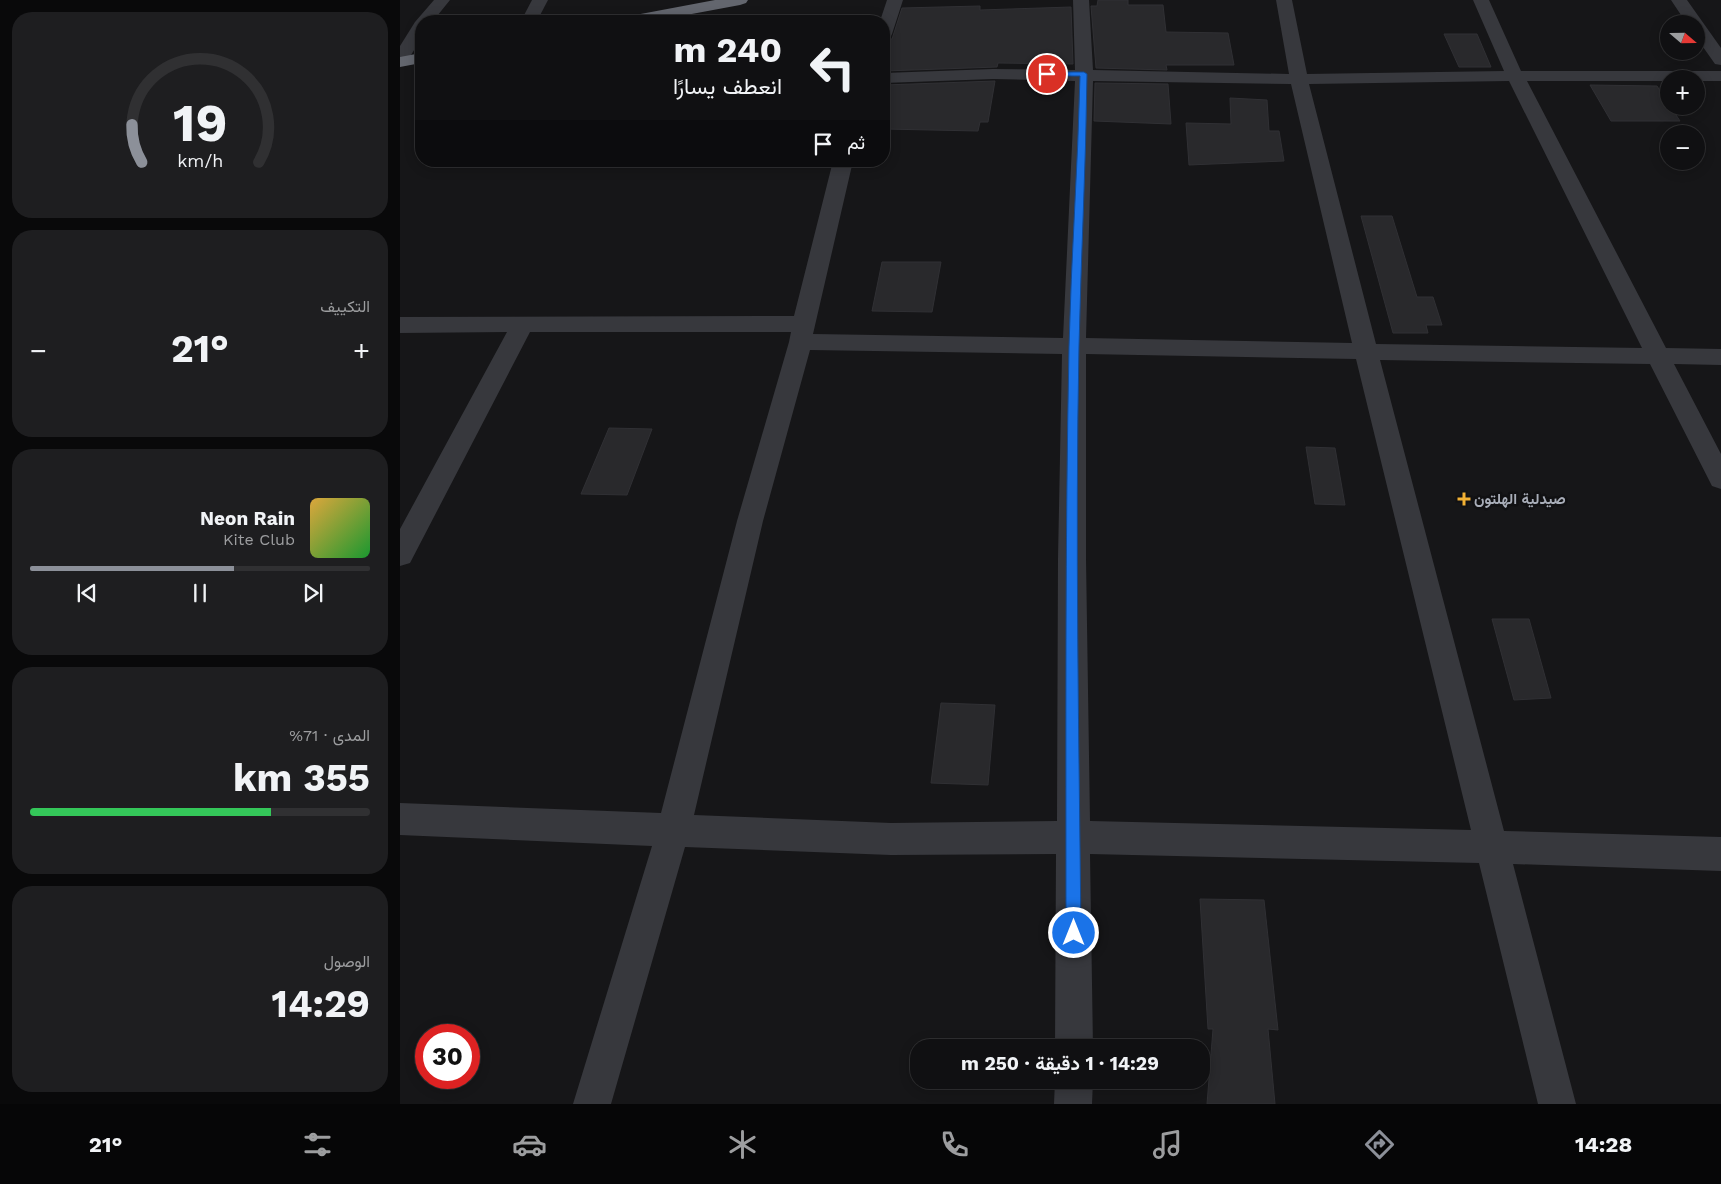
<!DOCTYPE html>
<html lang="ar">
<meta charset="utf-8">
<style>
body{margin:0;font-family:"Work Sans",Vazirmatn,sans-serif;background:#1e1e20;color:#f1f3f6;direction:rtl;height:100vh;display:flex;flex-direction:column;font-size:19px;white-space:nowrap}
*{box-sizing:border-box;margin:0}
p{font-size:16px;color:#9c9d9f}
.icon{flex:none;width:28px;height:28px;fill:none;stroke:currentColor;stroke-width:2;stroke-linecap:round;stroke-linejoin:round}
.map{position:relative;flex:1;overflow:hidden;direction:ltr}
.drawer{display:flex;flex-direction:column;gap:12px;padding:12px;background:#09090a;width:400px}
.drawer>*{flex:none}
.top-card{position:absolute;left:15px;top:15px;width:475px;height:152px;border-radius:20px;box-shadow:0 2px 12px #0003,0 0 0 1px #303032;direction:rtl;background:#101012;color:#f1f3f6;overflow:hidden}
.needle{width:32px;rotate:110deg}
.controls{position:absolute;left:1260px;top:15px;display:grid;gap:10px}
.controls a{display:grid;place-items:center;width:45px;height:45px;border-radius:50%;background:#101012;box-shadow:0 2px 12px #0003,0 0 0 1px #303032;font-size:25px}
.speed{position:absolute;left:15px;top:1024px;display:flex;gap:10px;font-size:25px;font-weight:700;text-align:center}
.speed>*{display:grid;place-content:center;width:65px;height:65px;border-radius:50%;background:#101012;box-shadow:0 2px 12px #0003,0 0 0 1px #303032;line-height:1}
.speed .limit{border:8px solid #d22;background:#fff;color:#111}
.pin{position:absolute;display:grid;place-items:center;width:42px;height:42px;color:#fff;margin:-21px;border:2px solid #fff;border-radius:50%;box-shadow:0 1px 5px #0007}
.me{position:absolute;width:55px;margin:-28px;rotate:0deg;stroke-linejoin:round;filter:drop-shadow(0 0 4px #0008)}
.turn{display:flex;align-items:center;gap:18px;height:105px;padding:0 25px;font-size:22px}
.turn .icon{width:65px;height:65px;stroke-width:2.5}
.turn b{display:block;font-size:35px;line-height:42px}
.then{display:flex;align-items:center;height:48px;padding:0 25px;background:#0003;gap:10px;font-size:19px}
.big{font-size:38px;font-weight:700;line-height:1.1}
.drawer .tile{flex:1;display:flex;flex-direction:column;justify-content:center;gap:8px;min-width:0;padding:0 18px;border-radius:20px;background:#1e1e20}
.drawer .dial{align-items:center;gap:0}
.dial svg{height:130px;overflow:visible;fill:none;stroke:#303032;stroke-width:7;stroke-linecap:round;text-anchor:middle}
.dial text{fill:#f1f3f6;stroke:none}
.song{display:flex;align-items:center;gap:15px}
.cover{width:60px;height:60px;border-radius:8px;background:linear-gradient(135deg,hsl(40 70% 55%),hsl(130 70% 35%))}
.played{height:5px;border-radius:2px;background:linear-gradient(90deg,#8c9099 60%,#303032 60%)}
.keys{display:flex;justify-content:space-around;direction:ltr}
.heat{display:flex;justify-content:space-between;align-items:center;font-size:28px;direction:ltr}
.charge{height:8px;border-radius:4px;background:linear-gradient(90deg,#34c759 71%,#303032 0)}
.trip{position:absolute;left:510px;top:1039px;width:300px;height:50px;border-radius:20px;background:#101012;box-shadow:0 2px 12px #0003,0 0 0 1px #303032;font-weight:700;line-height:50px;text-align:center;direction:rtl}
.dock{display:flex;height:80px;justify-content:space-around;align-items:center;background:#060607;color:#9c9d9f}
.dock .icon{width:35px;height:35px}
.dock .active{color:#8c9099}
.dock b{font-size:22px;color:#f1f3f6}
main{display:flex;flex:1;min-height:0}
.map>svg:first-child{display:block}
</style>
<main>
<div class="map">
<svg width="1321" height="1104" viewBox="0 0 1321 1104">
<rect width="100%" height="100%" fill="#161618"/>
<!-- building -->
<g fill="#29292c" stroke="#303034">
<polygon points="698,0 728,0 728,5 763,5 766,32 828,33 834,65 766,65 767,70 696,68 691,6 697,6"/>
<polygon points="580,6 580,10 671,7 673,64 598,63 597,67 484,71 484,41 492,39 502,8"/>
<polygon points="1044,34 1077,34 1091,67 1059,67"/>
<polygon points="595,81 588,122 580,122 578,131 484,129 484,85"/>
<polygon points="695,83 768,84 771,124 694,121"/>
<polygon points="1190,85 1257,86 1280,121 1211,121"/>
<polygon points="830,98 867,100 869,131 879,131 884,161 789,165 786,123 831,124"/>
<polygon points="961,216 992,216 1017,297 1033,297 1042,325 1026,325 1028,333 993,333"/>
<polygon points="482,262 541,262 532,312 472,311"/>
<polygon points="209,428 252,429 227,495 181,494"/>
<polygon points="906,447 935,448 945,505 915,504"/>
<polygon points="1092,619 1129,619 1151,698 1114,700"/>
<polygon points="541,703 595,705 588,785 531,783"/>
<polygon points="800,899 864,900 878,1030 868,1029 875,1104 807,1104 813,1029 808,1029"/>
</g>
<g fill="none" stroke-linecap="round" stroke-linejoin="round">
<!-- street -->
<g fill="#37383d" fill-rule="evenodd">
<polygon points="34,0 50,0 33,21 21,21 21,39 6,63 0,64 0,46 15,22"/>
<polygon points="132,0 148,0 137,21 121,21"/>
<polygon points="487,0 503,0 492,34 490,38 484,39 484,21 480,21"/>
<path d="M673,0H689L693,70L889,74L876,0H892L907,74L1104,71L1073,0H1089L1121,71H1321V81H1296V79H1269V81H1127L1266,348L1321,349V365L1274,364L1321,454V489L1312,486L1250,364L980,360L1104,831L1321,837V871L1113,864L1176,1104H1138L1079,863L690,854L693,1048H655L656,854L491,855L285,847L211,1104H173L252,846L0,835V803L261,813L337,521L389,342L391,332H130L10,563L0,566V529L107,332L0,333V317L394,316L433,161H453L413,334L663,338L675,81L593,79L484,83V73L593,69L675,70ZM693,81L891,84L952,343L686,338ZM1109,81L1242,348L976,344L909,84ZM410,350L662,354L658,559L657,821L491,823L294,815L363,521ZM686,354L956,359L1071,830L690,821L686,559Z"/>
<polygon points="1271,0 1287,0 1321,48 1321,65 1315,64 1296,37 1296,24 1287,24"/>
<polygon points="655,1080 693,1080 692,1104 654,1104"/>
</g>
<!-- highway -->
<g fill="#63666e" fill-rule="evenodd">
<polygon points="315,0 348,0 346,3 340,5 254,21 222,21 224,18 230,16"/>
<polygon points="21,53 21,63 0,67 0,57"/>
</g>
</g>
<!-- route -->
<path fill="#1a73e8" stroke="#114b97" d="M645,72H684L687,74C686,165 681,255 679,346C675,541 679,737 681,933L679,938L674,940L668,938L666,933C666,737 665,542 669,347C671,257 678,167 680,76H647L644,74Z"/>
<!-- markers -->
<path fill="#f2b134" stroke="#111113" stroke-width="2" d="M1061.5 491.5h5v5h5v5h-5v5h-5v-5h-5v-5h5z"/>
<g text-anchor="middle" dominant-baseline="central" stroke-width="5" stroke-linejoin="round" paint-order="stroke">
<!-- poi labels -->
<g font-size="15" font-weight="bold" fill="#a8adb8" stroke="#111113" text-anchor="start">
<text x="1074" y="499">صيدلية الهلتون</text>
</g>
</g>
</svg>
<div class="controls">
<a><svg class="needle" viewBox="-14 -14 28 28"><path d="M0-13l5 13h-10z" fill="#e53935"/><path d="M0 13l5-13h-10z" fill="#9c9d9f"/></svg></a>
<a>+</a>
<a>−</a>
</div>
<div class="speed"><div class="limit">30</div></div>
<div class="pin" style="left:647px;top:74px;background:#d93025"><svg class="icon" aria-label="arrive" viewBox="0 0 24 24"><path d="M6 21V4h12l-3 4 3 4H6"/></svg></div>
<svg class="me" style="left:674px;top:933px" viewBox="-20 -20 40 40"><circle r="17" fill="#1a73e8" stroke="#fff" stroke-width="3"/><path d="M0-11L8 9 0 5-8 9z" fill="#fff"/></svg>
<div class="trip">14:29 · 1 دقيقة · 250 m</div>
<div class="top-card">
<div class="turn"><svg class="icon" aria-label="left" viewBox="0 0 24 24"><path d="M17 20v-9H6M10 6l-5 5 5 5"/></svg><div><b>240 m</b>انعطف يسارًا</div></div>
<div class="then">ثم<svg class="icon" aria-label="arrive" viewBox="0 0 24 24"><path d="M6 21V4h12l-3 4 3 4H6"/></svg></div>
</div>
</div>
<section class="drawer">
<div class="tile dial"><svg viewBox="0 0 100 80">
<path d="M14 69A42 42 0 1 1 86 69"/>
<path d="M14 69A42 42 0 0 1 8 46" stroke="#8c9099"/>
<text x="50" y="56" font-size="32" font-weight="700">19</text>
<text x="50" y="72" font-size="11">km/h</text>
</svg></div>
<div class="tile"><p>التكييف</p>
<div class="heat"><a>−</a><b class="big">21°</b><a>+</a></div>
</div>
<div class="tile">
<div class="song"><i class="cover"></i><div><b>Neon Rain</b><p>Kite Club</p></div></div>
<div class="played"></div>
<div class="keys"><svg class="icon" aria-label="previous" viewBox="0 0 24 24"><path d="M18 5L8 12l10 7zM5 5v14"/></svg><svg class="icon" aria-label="pause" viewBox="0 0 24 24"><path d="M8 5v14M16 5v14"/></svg><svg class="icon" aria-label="next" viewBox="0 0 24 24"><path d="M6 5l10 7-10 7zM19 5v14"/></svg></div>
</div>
<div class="tile"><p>المدى · 71%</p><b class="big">355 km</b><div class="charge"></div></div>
<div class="tile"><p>الوصول</p><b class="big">14:29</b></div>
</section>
</main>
<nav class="dock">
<b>14:28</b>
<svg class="icon active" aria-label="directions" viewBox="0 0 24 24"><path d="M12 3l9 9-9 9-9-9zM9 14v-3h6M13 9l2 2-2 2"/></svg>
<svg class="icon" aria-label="music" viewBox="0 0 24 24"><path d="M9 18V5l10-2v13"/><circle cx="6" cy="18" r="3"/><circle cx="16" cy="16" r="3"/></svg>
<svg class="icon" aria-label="phone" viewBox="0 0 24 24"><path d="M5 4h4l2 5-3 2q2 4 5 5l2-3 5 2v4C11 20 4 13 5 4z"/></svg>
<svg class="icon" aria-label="climate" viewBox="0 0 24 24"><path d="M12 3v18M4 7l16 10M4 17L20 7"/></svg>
<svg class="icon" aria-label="car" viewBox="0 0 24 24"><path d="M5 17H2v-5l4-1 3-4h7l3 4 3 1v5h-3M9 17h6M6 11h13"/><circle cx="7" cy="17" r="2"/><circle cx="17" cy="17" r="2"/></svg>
<svg class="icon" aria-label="filters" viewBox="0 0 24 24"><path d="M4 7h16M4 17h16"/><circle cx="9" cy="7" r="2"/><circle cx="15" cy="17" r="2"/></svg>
<b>21°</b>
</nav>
